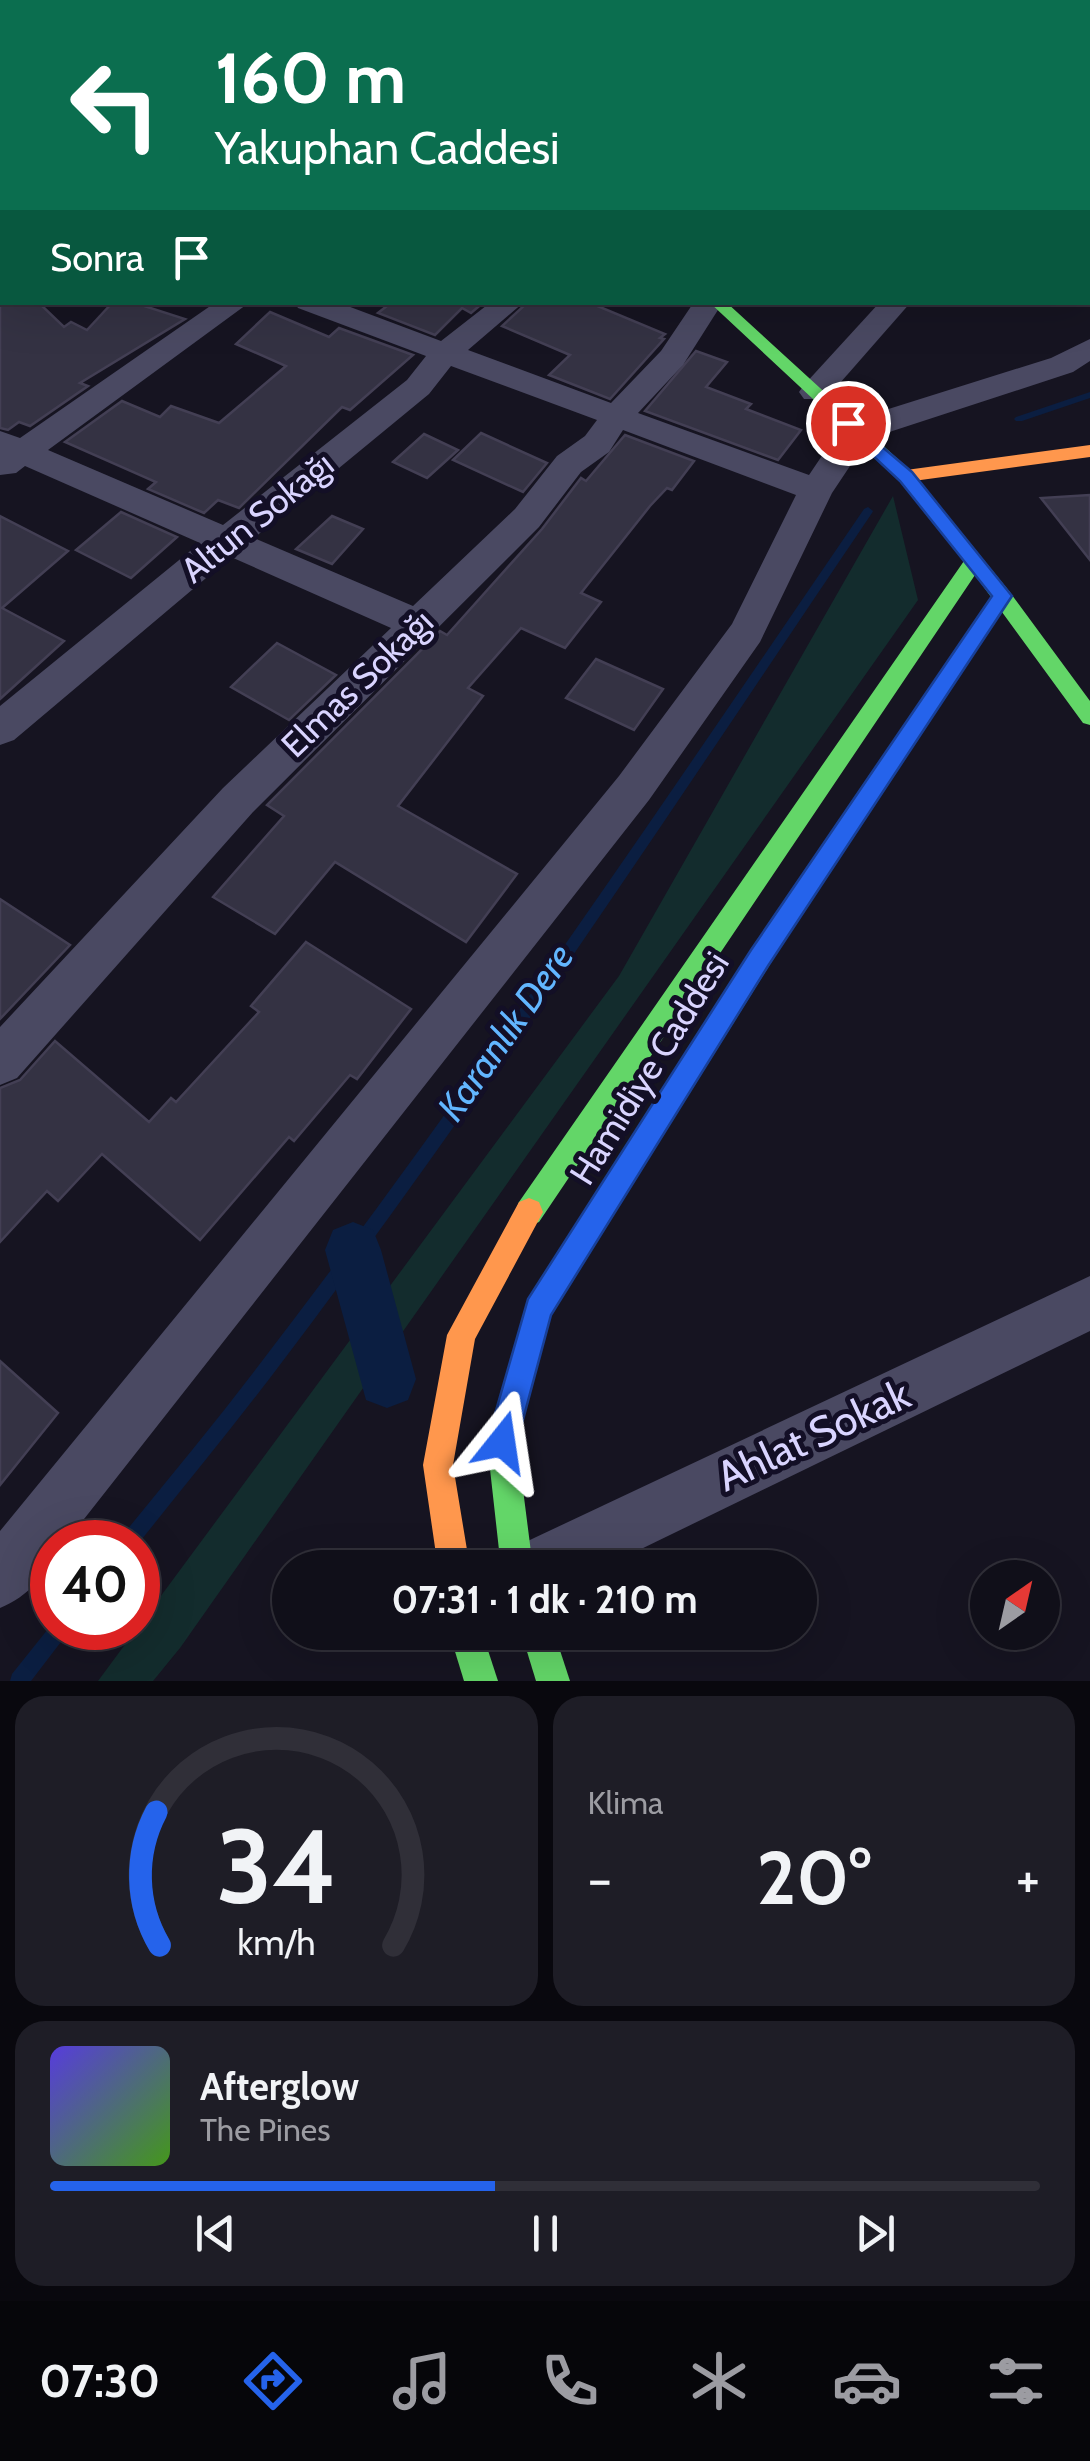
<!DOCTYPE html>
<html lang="tr">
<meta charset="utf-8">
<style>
body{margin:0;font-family:Cabin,sans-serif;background:#1e1d26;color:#f1f3f6;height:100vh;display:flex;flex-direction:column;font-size:38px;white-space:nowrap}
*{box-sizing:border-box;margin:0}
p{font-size:32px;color:#9c9ca2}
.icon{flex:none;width:55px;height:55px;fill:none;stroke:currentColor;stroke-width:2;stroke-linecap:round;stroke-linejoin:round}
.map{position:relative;height:1681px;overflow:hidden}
.drawer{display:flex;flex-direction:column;gap:15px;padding:15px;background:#09080e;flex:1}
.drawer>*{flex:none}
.guide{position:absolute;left:0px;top:0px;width:1090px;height:305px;box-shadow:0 10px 40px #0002,0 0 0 2px #302f38;background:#0b6e4f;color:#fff;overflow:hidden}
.needle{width:65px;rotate:34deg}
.tools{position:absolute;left:970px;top:1560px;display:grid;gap:20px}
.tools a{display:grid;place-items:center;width:90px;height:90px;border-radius:50%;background:#100f19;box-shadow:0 10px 40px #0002,0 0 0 2px #302f38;font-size:50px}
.speed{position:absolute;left:30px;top:1520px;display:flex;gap:20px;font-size:50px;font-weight:700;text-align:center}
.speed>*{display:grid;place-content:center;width:130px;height:130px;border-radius:50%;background:#100f19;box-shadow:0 10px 40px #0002,0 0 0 2px #302f38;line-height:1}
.speed .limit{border:15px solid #d22;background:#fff;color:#111}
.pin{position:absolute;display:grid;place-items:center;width:85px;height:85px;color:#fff;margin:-42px;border:5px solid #fff;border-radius:50%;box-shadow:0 2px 10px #0007}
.me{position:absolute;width:110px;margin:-55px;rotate:15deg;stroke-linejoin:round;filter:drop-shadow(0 0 8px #0008)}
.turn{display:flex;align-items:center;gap:35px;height:210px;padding:0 50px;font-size:45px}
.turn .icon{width:130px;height:130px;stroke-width:2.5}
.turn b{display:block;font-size:70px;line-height:85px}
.then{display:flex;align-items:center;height:95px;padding:0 50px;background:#0003;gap:20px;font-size:38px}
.big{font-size:75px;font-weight:700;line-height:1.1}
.drawer .widget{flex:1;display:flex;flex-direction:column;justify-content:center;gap:15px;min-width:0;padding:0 35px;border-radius:30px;background:#1e1d26}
.drawer .dial{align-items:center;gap:0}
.dial svg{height:260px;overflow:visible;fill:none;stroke:#302f38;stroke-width:7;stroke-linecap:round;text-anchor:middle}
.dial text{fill:#f1f3f6;stroke:none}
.song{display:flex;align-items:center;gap:30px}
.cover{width:120px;height:120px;border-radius:15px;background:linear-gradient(135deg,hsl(250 70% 55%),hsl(100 70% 35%))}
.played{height:10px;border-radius:5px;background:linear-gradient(90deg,#2563eb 45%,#302f38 45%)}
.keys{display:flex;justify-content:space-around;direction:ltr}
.heat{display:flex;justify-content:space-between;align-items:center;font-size:55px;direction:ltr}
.drawer .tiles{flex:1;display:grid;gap:15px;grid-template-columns:1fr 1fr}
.widget:last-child{grid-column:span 2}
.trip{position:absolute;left:272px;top:1550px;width:545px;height:100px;border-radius:50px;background:#100f19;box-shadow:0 10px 40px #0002,0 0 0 2px #302f38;font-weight:700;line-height:100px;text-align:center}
.dock{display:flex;height:160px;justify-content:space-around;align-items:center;background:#06060a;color:#9c9ca2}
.dock .icon{width:70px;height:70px}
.dock .selected{color:#2563eb}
.dock b{font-size:45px;color:#f1f3f6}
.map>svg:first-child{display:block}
</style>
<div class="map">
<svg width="1090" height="1681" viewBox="0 0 1090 1681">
<rect width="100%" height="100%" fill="#161421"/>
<!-- green -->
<polygon fill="#132c2d" points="893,496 918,600 180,1648 153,1681 98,1681 619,976"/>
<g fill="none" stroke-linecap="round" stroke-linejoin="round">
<!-- stream -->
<g fill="#0b1e41" fill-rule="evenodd">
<polygon points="1090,392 1090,398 1022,421 1016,421 1014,419 1016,417"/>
<path d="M868,507L873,511L872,513C675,804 482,1099 270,1378C227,1434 182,1489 138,1544L119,1542L122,1536C168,1479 215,1423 259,1365C472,1088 667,797 864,509Z"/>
<polygon points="52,1624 52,1628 70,1628 67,1634 31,1681 10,1681 12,1674"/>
</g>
<!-- canal -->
<polygon fill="#0b1e41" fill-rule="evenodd" points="353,1222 373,1230 381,1250 416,1379 408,1400 387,1408 366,1400 325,1250 333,1230"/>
</g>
<!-- building -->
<g fill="#343243" stroke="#433f54" stroke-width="2.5">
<polygon points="0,302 38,302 64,327 71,322 87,330 113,302 132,302 185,319 80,383 88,386 30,426 19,422 8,430 0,428"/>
<polygon points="392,302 484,302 471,313 462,308 435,335 378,313"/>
<polygon points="528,302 588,302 665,334 660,338 664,339 610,399 549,375 570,355 502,326"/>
<polygon points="270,312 329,337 339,328 413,355 350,410 342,407 239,508 218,500 204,513 148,489 156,482 65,442 122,401 160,417 171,406 219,423 286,366 236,344"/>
<polygon points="696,351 727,362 706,387 751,404 746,409 801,430 778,460 645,411"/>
<polygon points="481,433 547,463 523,492 453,460"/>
<polygon points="424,434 458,450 427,478 393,462"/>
<polygon points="625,435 694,461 672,490 667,488 650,506 581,593 601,602 565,648 521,628 468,688 483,696 398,806 517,874 466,942 335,862 275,934 213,897 284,816 267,805 440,631 447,635 542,529 581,478 586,481"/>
<polygon points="1090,495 1090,560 1041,498"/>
<polygon points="121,512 177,537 131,578 76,550"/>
<polygon points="0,516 68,551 2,608 64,641 0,699"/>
<polygon points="332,516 363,529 332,564 296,549"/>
<polygon points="277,643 336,675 289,720 231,687"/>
<polygon points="596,659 663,689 634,730 566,698"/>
<polygon points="0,899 70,945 0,1019"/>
<polygon points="306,942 411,1009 357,1079 350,1075 294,1141 289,1137 200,1240 102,1154 58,1201 47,1191 0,1242 0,1088 20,1080 55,1041 149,1122 171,1098 176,1102 259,1012 251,1006"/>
<polygon points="0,1361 58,1413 0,1485"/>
</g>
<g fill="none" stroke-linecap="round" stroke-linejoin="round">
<!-- street -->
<g fill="#4a4962" fill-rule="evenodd">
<polygon points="355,0 381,0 382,2 357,2"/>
<polygon points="874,0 915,0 916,2 876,2"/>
<polygon points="0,36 2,37 2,51 0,50"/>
<polygon points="0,161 2,162 2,179 0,178"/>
<polygon points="2,267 2,285 0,286 0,268"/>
<path d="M216,302H250L48,450L223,525L407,380L426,356L298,308L294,302H337L441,341L491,302H524L468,350L611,403L661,351L694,302H723L683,365L638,413L809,475L844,423L1051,358L1090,339V361L1073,372L868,439L832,493L760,642L649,800L66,1542H52C52,1573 27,1597 0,1608V1531L619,776L732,624L796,495L623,430L609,452L581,472L539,527L253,812L17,1078L0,1085V1027L223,788L391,628L231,557L14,740L0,745V706L200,543L25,466L16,473L0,475V431L20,438ZM451,366L597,420L585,436L557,456L515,509L413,606L254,538L429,394Z"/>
<polygon points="880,302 911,302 826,399 804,399 799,392 804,385"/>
<polygon points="1090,1276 1090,1331 602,1568 506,1568 515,1547"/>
</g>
<!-- fast -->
<g fill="#63d668" fill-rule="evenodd">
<polygon points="709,302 726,302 912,472 1009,591 1090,701 1090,725 1083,723 975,575 539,1222 529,1226 519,1222 515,1212 519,1202 964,561 900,480"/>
<polygon points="789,904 797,907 801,914 797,921 551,1315 517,1442 533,1568 501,1568 487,1442 528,1299 781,907"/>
<polygon points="449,1632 482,1632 498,1681 464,1681"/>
<polygon points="521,1632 554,1632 570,1681 536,1681"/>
</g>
<!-- slow -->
<g fill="#ff974d" fill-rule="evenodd">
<polygon points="214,0 230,0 232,2 216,2"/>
<polygon points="1090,445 1090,457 906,482 897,476 906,470"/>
<polygon points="1002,589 1009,591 1012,596 1009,601 797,921 789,924 781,921 777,914 781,907 995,591"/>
<polygon points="529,1198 539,1202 543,1212 475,1339 453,1465 470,1568 438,1568 423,1465 447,1335 519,1202"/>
</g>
</g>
<!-- route -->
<polygon fill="#2563eb" stroke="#184099" stroke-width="2.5" points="848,418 912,472 1012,596 768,966 551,1315 517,1442 513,1453 502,1457 491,1453 487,1442 528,1299 751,950 992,596 900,481 842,427 842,419"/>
<g text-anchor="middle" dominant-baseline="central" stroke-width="10" stroke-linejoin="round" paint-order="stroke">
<!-- street labels -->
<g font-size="35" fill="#d9d4ff" stroke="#130f26">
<text transform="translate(257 517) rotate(-39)">Altun Sokağı</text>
<text transform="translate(357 683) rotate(-44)">Elmas Sokağı</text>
<text transform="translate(649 1068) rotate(-58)">Hamidiye Caddesi</text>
</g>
<!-- water labels -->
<g font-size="38" font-style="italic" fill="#62b6ff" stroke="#130f26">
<text transform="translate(505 1032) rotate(-55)">Karanlık Dere</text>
</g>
<!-- near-street labels -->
<g font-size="42" fill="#d9d4ff" stroke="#130f26">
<text transform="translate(813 1435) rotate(-25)">Ahlat Sokak</text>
</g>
</g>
</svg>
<div class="tools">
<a><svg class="needle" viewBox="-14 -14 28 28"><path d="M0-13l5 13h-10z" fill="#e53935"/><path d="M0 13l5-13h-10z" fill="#9c9ca2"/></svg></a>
</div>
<div class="speed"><div class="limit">40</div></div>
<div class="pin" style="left:848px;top:423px;background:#d93025"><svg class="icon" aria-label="arrive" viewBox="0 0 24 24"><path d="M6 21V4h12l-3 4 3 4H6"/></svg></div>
<svg class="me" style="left:502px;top:1442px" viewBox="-20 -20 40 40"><path d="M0-17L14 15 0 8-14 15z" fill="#2563eb" stroke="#fff" stroke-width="4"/></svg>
<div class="trip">07:31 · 1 dk · 210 m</div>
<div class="guide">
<div class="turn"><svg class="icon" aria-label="left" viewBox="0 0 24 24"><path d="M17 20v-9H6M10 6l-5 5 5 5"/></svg><div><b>160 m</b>Yakuphan Caddesi</div></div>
<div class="then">Sonra<svg class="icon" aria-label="arrive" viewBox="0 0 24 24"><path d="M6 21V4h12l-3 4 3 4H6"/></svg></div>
</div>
</div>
<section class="drawer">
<div class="tiles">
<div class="widget dial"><svg viewBox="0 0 100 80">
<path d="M14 69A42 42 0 1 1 86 69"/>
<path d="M14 69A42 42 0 0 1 13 28" stroke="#2563eb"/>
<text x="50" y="56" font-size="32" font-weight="700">34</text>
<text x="50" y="72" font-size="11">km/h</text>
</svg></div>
<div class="widget"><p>Klima</p>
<div class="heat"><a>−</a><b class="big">20°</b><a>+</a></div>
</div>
<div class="widget">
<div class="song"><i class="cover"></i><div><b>Afterglow</b><p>The Pines</p></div></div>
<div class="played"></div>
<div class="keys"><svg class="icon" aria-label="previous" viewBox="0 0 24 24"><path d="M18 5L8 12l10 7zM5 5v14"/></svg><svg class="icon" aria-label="pause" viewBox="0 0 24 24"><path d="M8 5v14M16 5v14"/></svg><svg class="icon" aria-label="next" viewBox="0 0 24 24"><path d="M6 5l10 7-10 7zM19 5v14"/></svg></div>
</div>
</div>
</section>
<nav class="dock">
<b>07:30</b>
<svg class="icon selected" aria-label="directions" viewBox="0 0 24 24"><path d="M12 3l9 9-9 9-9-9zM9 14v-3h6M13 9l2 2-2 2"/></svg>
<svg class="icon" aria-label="music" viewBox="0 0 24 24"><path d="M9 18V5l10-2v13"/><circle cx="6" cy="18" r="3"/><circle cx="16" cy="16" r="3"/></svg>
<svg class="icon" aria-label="phone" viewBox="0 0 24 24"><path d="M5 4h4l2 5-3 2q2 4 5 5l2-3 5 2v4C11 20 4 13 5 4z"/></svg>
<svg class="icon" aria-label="climate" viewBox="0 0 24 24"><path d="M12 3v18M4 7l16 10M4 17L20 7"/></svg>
<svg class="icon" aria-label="car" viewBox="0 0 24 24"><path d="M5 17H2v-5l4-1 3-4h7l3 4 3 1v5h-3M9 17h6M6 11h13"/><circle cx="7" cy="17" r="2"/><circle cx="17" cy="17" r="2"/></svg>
<svg class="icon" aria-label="filters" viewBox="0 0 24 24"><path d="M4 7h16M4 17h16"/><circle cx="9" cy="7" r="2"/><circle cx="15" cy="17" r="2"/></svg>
</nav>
